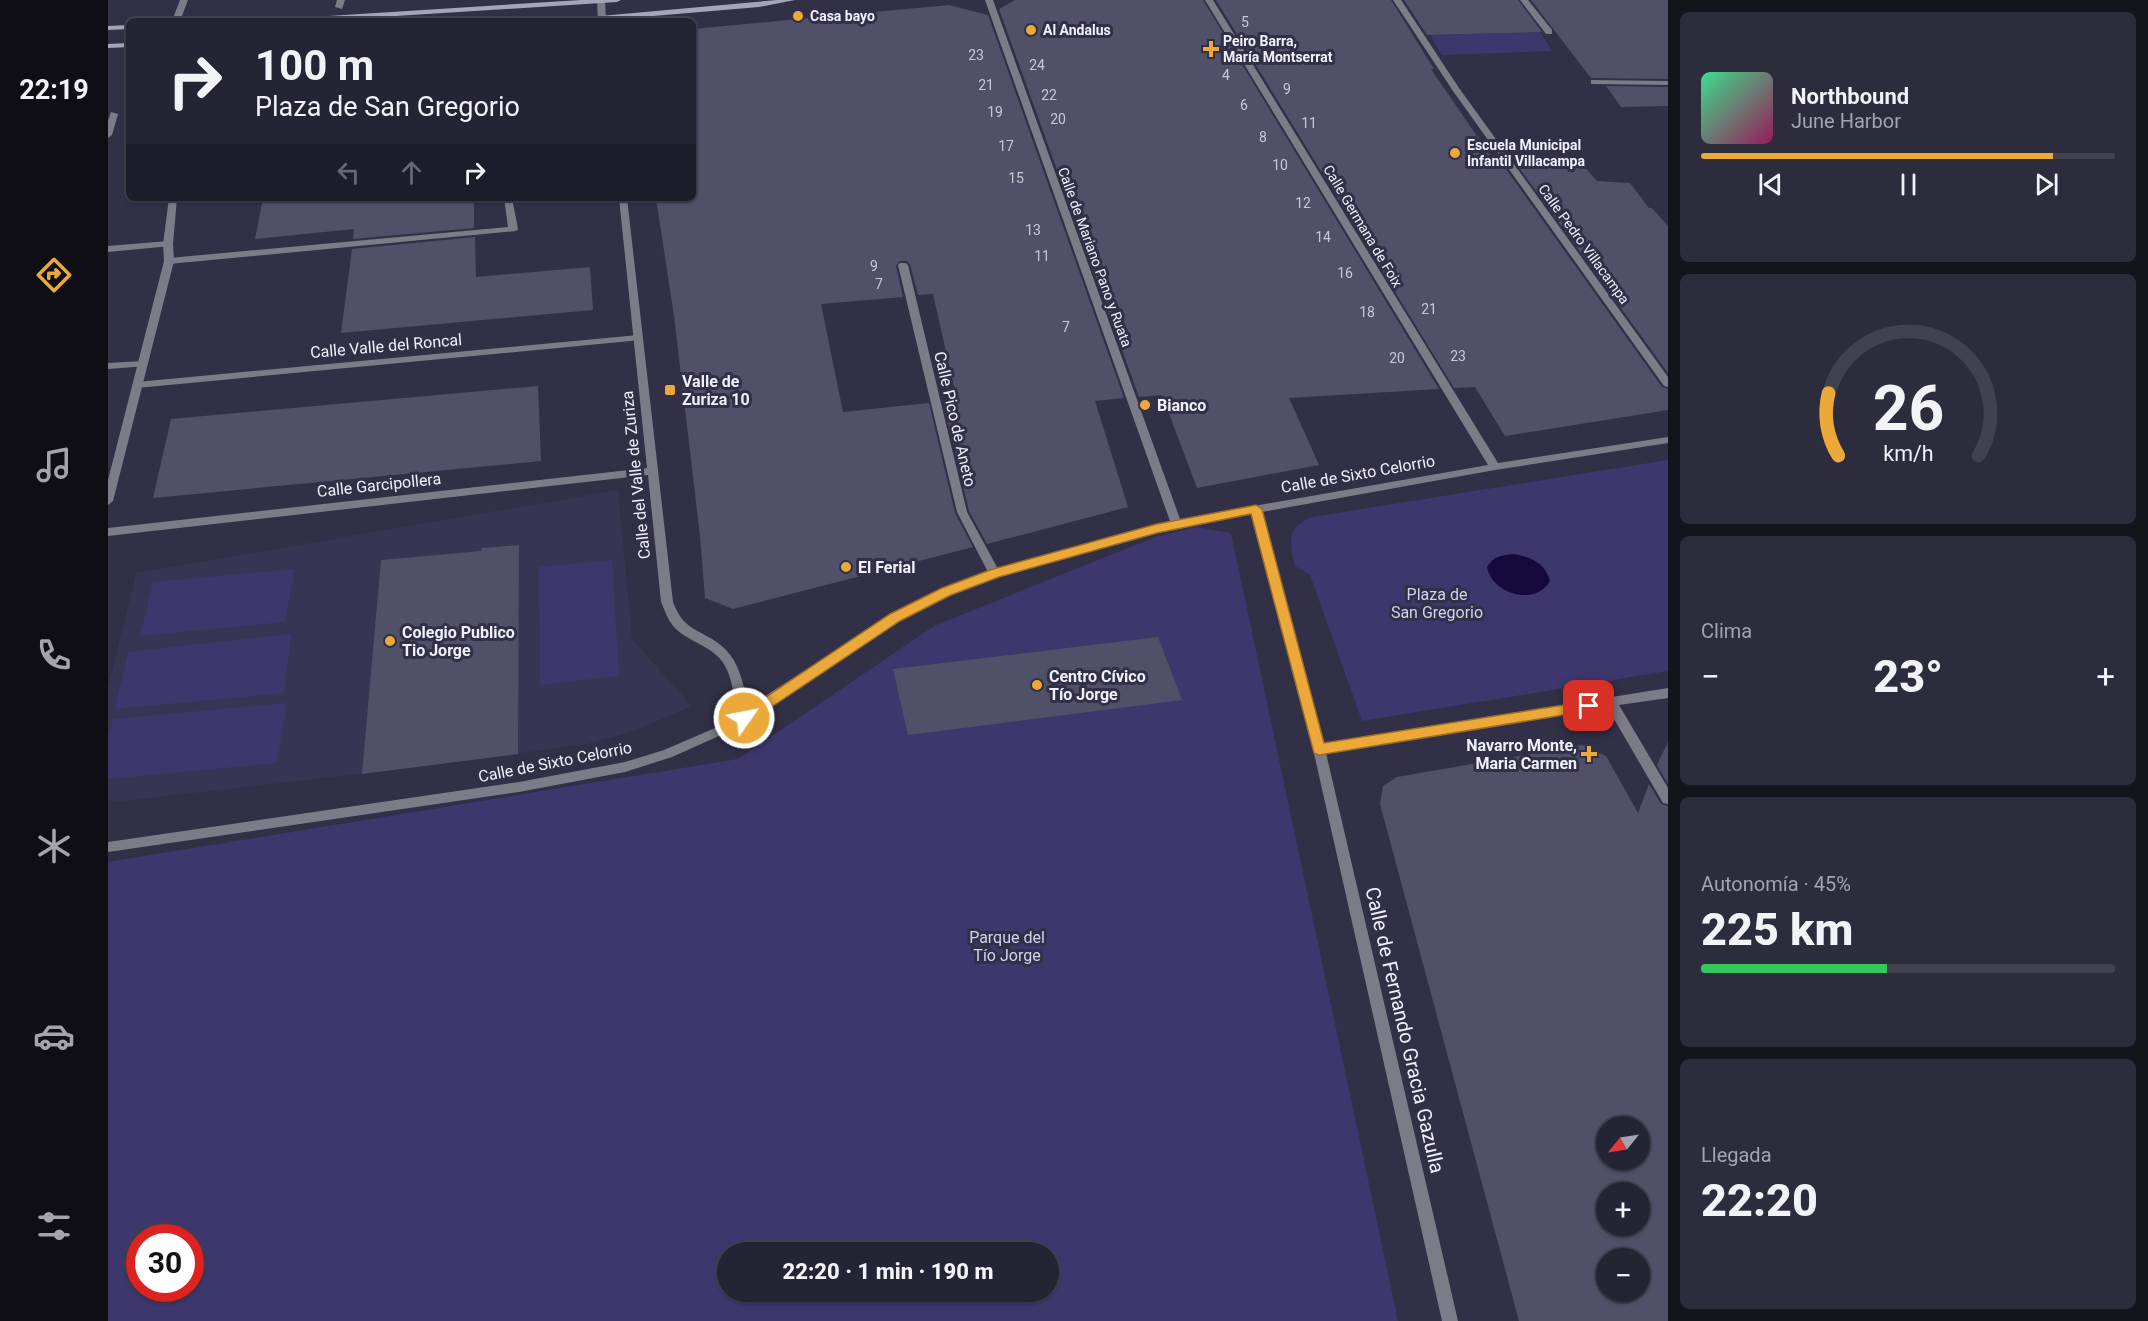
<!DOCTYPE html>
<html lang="es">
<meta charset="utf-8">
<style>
body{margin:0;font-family:Roboto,sans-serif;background:#2d2c3d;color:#f1f3f6;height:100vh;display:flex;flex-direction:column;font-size:22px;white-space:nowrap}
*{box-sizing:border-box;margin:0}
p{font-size:20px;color:#a3a4ad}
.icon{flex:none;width:33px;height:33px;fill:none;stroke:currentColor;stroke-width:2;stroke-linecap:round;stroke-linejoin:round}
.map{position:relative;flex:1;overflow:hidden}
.panel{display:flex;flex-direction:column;gap:12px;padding:12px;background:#14141d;width:480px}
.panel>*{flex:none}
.top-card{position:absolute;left:18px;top:18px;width:570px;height:183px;border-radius:9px;box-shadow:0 2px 4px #0004,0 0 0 2px #424150;background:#252435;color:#f1f3f6;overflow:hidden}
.needle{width:39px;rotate:240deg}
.tools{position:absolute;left:1488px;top:1116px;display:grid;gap:12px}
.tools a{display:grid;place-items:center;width:54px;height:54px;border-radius:50%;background:#252435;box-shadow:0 2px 4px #0004,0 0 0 2px #424150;font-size:30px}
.speed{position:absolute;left:18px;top:1224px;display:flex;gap:12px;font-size:30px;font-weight:700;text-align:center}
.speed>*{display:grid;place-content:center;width:78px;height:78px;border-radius:50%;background:#252435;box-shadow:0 2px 4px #0004,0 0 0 2px #424150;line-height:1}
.speed .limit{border:9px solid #d22;background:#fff;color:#111}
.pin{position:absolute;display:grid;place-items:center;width:51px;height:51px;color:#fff;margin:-26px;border-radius:12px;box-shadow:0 3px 9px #0006}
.me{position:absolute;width:66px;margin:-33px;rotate:57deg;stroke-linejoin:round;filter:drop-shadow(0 0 4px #0008)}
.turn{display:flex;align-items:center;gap:21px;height:126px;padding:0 30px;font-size:27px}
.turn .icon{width:78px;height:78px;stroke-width:2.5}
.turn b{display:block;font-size:42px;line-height:51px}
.lanes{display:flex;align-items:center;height:57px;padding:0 30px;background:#0003;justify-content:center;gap:30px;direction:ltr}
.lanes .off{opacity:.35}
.big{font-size:45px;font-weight:800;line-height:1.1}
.panel .tile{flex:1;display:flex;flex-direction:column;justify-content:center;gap:9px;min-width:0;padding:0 21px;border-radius:9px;background:#2d2c3d}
.panel .dial{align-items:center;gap:0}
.dial svg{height:156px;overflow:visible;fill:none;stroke:#424150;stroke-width:7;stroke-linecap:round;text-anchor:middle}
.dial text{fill:#f1f3f6;stroke:none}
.song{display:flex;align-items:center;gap:18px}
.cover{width:72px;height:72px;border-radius:9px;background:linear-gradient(135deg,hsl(150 70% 55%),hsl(330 70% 35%))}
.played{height:6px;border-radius:3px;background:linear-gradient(90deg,#eca93a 85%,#424150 85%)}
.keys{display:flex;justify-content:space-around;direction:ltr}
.heat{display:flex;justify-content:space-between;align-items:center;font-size:33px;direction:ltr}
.charge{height:9px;border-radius:4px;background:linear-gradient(90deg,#34c759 45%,#424150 0)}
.trip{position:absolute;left:609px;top:1242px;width:342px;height:60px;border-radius:30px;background:#252435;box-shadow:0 2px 4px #0004,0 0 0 2px #424150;font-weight:800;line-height:60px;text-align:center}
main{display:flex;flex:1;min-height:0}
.menu{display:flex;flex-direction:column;width:108px;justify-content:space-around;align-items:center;background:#0f0e15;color:#a3a4ad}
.menu .icon{width:42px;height:42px}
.menu .active{color:#eca93a}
.menu b{font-size:27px;color:#f1f3f6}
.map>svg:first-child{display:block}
</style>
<main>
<nav class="menu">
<b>22:19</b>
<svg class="icon active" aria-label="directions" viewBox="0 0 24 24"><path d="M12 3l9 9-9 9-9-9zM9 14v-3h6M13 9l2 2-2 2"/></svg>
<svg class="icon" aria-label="music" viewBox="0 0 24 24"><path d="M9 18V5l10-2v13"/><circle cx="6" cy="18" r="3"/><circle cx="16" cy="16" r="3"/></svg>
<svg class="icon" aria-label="phone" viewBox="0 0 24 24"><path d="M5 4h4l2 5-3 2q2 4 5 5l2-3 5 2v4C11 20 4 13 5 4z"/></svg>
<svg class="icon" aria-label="climate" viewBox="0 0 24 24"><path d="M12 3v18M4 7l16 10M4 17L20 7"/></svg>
<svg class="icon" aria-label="car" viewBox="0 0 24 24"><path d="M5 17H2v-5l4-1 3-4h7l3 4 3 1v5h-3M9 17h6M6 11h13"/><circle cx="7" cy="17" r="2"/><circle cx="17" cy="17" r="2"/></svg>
<svg class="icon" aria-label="filters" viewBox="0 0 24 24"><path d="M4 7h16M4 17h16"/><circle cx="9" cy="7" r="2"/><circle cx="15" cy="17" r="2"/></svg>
</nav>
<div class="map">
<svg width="1560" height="1321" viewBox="0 0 1560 1321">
<rect width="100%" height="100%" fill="#313047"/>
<!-- built -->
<polygon fill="#373553" points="510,490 524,639 584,706 526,731 479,744 304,768 7,802 0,800 0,688 28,573"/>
<!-- green -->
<g fill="#3d376e" fill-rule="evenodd">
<polygon points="1432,32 1444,51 1334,55 1322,35"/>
<path d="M1560,460V671L1254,721L1202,575L1187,566C1182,541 1177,529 1204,517Z"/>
<path d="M1088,527L1123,533L1290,1321H0V862L630,759L826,626L1047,537ZM32,1238H82V1288H32ZM620,1252H940V1292H620Z"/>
<polygon points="504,560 511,676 432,685 431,567"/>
<polygon points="187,569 177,622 32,636 45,582"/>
<polygon points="183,634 176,693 7,709 20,652"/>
<polygon points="179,703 169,763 0,779 0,738 5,719"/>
</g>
<!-- water -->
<path fill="#16093e" d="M1406,554C1423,557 1437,563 1442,581C1427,607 1384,594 1379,567C1386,556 1393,555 1406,554Z"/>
<!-- building -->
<g fill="#515069" fill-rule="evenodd">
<polygon points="907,0 1095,0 1331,389 1181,398 1211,465 1089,488 1054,395 1031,397 891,9"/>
<polygon points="1108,0 1283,0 1326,69 1323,69 1388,164 1398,169 1554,387 1560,389 1560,410 1397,436 1367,387 1346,388"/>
<polygon points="1296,0 1410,0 1434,32 1319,35"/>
<polygon points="1423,0 1560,0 1560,79 1483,78"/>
<polygon points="841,5 880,15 1016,398 987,401 1020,507 879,544 861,511 835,401 849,400 825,294 810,295 802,264 798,261 792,261 788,266 795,297 713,304 735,412 821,403 847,513 865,547 625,609 597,598 592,536 566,316 548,198 585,198 585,29"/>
<polygon points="1498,86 1560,87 1560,106 1513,107"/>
<polygon points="1476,166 1489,181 1522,183 1541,208 1544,208 1560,226 1560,373 1412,169"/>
<polygon points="155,198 366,198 366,228 245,239 246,229 147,239"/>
<polygon points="367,237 368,277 482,267 485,310 233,333 244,249"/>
<polygon points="430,386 433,461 45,498 63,419"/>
<polygon points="411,545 410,754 254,774 273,560 373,551 374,548"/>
<polygon points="1050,637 1074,700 800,735 785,669"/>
<polygon points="1560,742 1560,784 1549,765"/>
<path d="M1474,745L1498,756L1530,813L1541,784L1553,804L1560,806V1321H1411L1272,804L1275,786L1289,777ZM1498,1126H1532V1160H1498ZM1498,1192H1532V1226H1498ZM1498,1258H1532V1292H1498Z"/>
</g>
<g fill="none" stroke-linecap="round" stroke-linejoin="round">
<!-- service -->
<g fill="#7c7c88" fill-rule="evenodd">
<polygon points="3,112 10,114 4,135 0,138 0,121"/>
<polygon points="396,198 404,198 410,229 408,231 61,264 56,261 61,258 400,227"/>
<polygon points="60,241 63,242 63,246 0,252 0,246"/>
</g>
<!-- pedestrian -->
<g fill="#7c7c88" fill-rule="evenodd">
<polygon points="229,0 237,0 234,9 227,7"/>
<polygon points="1285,0 1293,0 1351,88 1560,377 1560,387 1556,386 1345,91"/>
<polygon points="1412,0 1420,0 1444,30 1444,34 1438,34"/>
<polygon points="1483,80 1560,81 1560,85 1486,84 1483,84"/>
<polygon points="530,335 533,336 533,340 29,388 24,385 29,382"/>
<polygon points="35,361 39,362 39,366 0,369 0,363"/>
</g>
<!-- minor -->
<g fill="#7c7c88" fill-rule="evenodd">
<polygon points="72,0 80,0 72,21 64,21"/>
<polygon points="489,0 497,0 498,21 490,21"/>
<path d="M877,0H885L1072,519L1380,465L1097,0H1105L1390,463L1560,437V443L1387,470L1154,512L1216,743L1560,688V698L1511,705L1560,788V804L1555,803L1499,707L1218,753L1350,1321H1334L1205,749L1144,513L1068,527L891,577L842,595L791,621L622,731L564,757L517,772L411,792L0,852V842L411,782L517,762L556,750L614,725L629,715C626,698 625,679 616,664C604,645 581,643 566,627C560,620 557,611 553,602L540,475L0,536V528L539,468L511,198H519L565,602C577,634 594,628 616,648C632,663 636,686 640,707L783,615L834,589L880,572L849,512L790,265L792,263H798L800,265L859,512L890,569L1062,521Z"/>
<polygon points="61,198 69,198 65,244 66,261 5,501 0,505 0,480 56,261 55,244"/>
</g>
<!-- secondary -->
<g fill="#a5a5b9" fill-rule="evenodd">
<polygon points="473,0 513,0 509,2 209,21 169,21 173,19"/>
<polygon points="669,0 687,0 651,7 486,21 455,21 459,19"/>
<polygon points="21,25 21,29 0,30 0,26"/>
<polygon points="21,43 21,47 0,48 0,44"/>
</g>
</g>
<!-- route -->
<polygon fill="#eca93a" stroke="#996e26" stroke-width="1.5" points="1148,505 1154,509 1216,743 1481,701 1486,703 1488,706 1486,710 1211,755 1206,753 1143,514 1049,533 891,577 843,595 792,621 641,722 631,722 628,718 631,715 782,614 834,588 882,570 1049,524"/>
<!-- markers -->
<g fill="#eca93a" stroke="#313047" stroke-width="2">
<circle cx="690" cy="16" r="6"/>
<circle cx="923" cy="30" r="6"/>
<path d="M1100 40h6v6h6v6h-6v6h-6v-6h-6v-6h6z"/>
<circle cx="1347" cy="153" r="6"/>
<rect x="556" y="384" width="12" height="12" rx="3"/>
<circle cx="1037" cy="405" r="6"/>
<circle cx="738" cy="567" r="6"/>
<circle cx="282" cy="641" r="6"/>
<circle cx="929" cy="685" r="6"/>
<path d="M1478 745h6v6h6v6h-6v6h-6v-6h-6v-6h6z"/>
</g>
<g text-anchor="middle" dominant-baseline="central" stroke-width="6" stroke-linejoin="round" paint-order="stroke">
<!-- far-poi labels -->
<g font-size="14" font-weight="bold" fill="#f0f0fc" stroke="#313047" text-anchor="start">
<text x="702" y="16">Casa bayo</text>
<text x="935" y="30">Al Andalus</text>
<text x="1115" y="41">Peiro Barra,<tspan x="1115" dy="16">María Montserrat</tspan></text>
<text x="1359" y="145">Escuela Municipal<tspan x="1359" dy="16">Infantil Villacampa</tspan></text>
</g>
<!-- number labels -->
<g font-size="14" fill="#c8c8d7">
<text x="1137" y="22">5</text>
<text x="868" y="55">23</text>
<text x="929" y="65">24</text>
<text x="1118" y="75">4</text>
<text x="878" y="85">21</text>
<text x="1179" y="89">9</text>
<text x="941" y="95">22</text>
<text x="1136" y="105">6</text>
<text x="887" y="112">19</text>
<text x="950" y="119">20</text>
<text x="1201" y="123">11</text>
<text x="1155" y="137">8</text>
<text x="898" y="146">17</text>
<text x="1172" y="165">10</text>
<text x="908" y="178">15</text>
<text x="1195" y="203">12</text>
<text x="925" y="230">13</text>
<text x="1215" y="237">14</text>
<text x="934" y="256">11</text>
<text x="766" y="266">9</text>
<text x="1237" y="273">16</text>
<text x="771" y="284">7</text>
<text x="1321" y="309">21</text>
<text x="1259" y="312">18</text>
<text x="958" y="327">7</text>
<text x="1350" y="356">23</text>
<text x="1289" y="358">20</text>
</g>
<!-- far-street labels -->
<g font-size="14" fill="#f0f0fc" stroke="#313047">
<text transform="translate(1255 226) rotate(59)">Calle Germana de Foix</text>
<text transform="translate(1476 244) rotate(54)">Calle Pedro Villacampa</text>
<text transform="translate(987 257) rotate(70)">Calle de Mariano Pano y Ruata</text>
</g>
<!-- street labels -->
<g font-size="16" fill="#f0f0fc" stroke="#313047">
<text transform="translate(278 346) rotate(-5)">Calle Valle del Roncal</text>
<text transform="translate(847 419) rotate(77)">Calle Pico de Aneto</text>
<text transform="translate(1250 474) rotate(-10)">Calle de Sixto Celorrio</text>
<text transform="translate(528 475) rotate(-96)">Calle del Valle de Zuriza</text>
<text transform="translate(271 485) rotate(-6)">Calle Garcipollera</text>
<text transform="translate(447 762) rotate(-11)">Calle de Sixto Celorrio</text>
</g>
<!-- poi labels -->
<g font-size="16" font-weight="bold" fill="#f0f0fc" stroke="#313047" text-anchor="start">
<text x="574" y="381">Valle de<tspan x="574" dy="18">Zuriza 10</tspan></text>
<text x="1049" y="405">Bianco</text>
<text x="750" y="567">El Ferial</text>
<text x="294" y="632">Colegio Publico<tspan x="294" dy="18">Tio Jorge</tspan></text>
<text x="941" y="676">Centro Cívico<tspan x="941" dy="18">Tío Jorge</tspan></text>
<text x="1469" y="745" text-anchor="end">Navarro Monte,<tspan x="1469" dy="18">Maria Carmen</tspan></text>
</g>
<!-- park labels -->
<g font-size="16" fill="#d2d2f5" stroke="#313047">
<text x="1329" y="594">Plaza de<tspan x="1329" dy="18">San Gregorio</tspan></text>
<text x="899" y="937">Parque del<tspan x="899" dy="18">Tío Jorge</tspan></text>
</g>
<!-- near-street labels -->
<g font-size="20" fill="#f0f0fc" stroke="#313047">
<text transform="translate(1297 1030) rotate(77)">Calle de Fernando Gracia Gazulla</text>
</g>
</g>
</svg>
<div class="tools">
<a><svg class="needle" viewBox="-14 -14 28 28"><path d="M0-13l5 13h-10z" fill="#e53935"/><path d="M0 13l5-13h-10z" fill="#a3a4ad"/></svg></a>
<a>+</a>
<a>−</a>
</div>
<div class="speed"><div class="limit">30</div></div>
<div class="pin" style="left:1481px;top:706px;background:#d93025"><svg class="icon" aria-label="arrive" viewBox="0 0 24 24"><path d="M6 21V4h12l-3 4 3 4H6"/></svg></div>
<svg class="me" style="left:636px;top:718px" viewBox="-20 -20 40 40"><circle r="17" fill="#eca93a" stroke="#fff" stroke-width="3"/><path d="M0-11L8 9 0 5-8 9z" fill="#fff"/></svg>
<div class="trip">22:20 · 1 min · 190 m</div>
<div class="top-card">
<div class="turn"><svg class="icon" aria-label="right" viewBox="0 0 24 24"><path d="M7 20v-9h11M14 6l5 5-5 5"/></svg><div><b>100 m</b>Plaza de San Gregorio</div></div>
<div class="lanes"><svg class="icon off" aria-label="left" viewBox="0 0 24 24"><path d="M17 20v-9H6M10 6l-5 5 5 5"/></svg><svg class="icon off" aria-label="ahead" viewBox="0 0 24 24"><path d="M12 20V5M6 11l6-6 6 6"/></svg><svg class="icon" aria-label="right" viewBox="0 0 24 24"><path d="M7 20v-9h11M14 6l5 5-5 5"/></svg></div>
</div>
</div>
<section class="panel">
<div class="tile">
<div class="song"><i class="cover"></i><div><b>Northbound</b><p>June Harbor</p></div></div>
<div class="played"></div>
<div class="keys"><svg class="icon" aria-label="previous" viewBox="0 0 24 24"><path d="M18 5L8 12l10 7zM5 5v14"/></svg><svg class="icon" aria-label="pause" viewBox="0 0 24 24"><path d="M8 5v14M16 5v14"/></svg><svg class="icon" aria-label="next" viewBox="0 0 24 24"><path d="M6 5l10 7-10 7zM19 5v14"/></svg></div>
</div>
<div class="tile dial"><svg viewBox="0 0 100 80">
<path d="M14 69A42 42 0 1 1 86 69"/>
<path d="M14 69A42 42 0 0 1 9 37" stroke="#eca93a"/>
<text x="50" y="56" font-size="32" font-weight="700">26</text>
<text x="50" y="72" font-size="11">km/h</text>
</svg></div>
<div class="tile"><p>Clima</p>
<div class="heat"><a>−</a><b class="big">23°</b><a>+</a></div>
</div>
<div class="tile"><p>Autonomía · 45%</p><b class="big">225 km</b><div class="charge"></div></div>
<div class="tile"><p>Llegada</p><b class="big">22:20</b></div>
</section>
</main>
